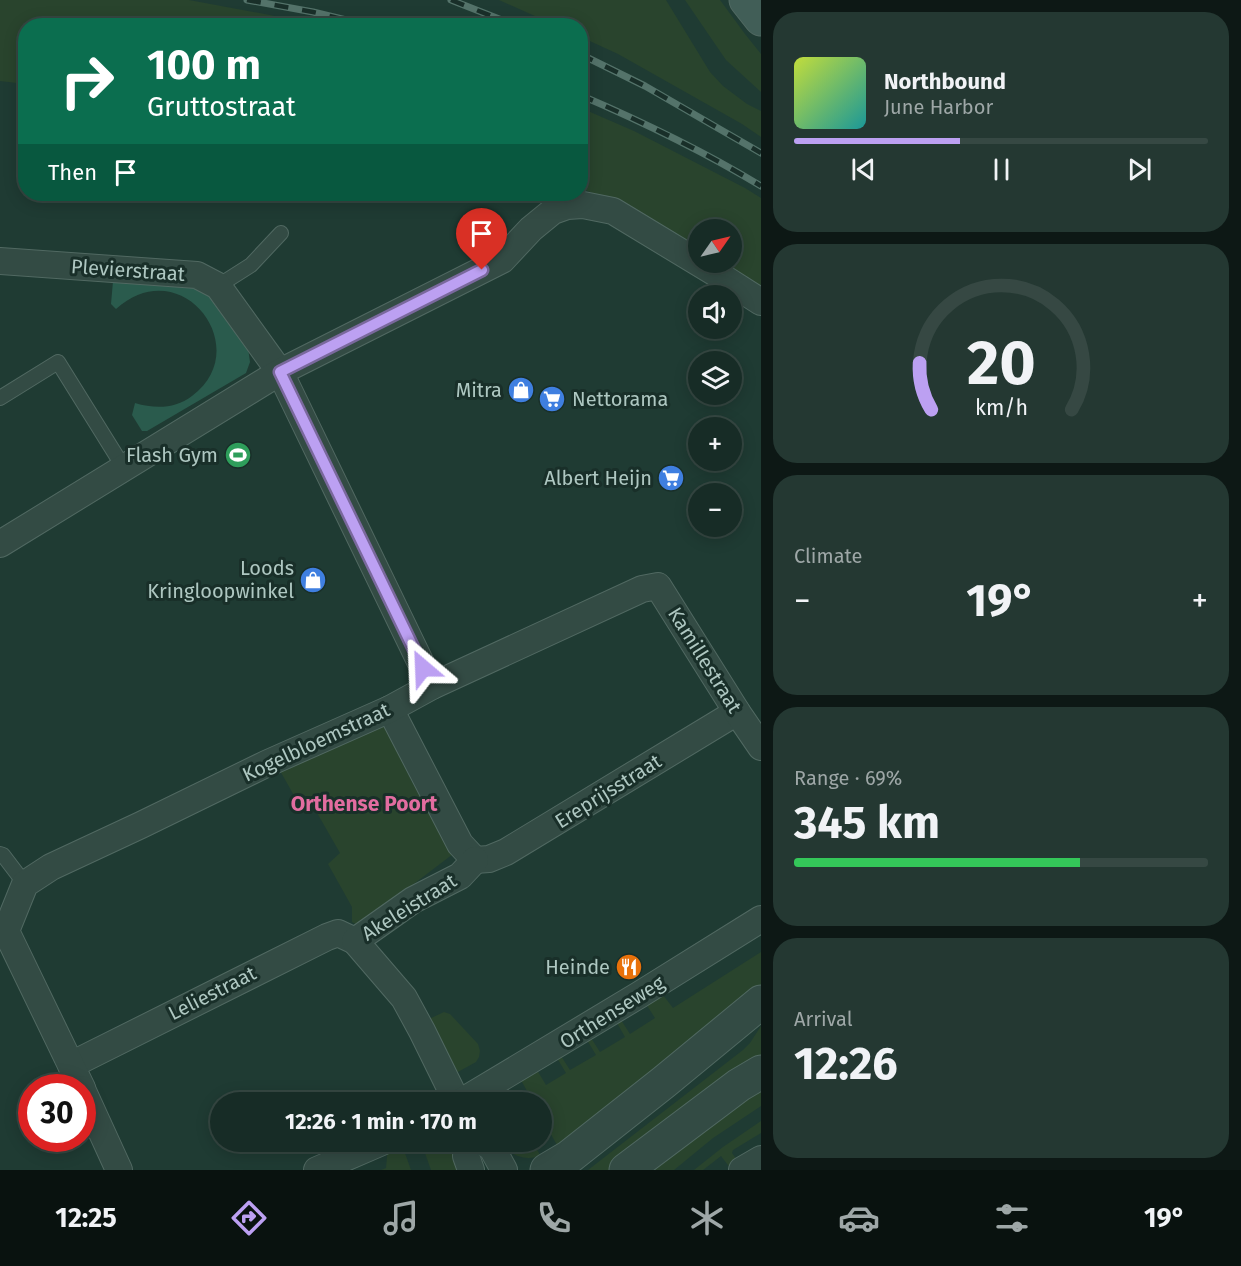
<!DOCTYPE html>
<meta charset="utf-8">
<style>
body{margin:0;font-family:"Fira Sans",sans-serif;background:#243832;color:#f1f3f6;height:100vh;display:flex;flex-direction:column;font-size:22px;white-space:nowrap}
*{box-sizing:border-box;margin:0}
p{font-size:20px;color:#9ea7a7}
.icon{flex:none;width:33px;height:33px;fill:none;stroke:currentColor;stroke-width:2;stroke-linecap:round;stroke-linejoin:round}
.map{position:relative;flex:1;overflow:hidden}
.side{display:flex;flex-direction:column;gap:12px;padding:12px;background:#0d1815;width:480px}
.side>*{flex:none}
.top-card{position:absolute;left:18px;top:18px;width:570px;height:183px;border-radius:24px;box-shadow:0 3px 15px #0003,0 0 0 2px #364843;background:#0b6e4f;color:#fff;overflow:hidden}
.needle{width:39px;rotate:56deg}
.buttons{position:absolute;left:688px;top:219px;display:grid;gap:12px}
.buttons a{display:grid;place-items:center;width:54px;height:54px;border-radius:50%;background:#172c26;box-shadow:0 3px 15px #0003,0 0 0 2px #364843;font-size:30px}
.speed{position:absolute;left:18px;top:1074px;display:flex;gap:12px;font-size:30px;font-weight:700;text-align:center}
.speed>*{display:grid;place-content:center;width:78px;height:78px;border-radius:50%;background:#172c26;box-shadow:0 3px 15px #0003,0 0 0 2px #364843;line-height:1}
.speed .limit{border:9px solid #d22;background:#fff;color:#111}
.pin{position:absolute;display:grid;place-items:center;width:51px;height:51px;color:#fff;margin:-62px -26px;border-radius:50% 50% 50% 0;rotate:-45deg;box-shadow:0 0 6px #0007}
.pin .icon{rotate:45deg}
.me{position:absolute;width:66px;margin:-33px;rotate:334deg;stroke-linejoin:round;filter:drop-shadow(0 0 4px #0008)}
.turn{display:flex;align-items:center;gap:21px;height:126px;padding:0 30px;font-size:27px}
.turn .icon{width:78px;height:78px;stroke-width:2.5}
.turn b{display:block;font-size:42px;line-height:51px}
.then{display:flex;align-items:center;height:57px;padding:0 30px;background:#0003;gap:12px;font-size:22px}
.big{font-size:45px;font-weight:700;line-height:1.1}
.side .card{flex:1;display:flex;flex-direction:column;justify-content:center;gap:9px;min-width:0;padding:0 21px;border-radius:24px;background:#243832}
.side .dial{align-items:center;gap:0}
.dial svg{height:156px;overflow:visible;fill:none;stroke:#364843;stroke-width:7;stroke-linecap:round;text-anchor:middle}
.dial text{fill:#f1f3f6;stroke:none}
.song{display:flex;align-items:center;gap:18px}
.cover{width:72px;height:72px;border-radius:9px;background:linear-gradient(135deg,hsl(70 70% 55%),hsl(180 70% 35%))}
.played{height:6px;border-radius:3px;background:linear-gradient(90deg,#bca0f2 40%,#364843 40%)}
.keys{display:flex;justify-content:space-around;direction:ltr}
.heat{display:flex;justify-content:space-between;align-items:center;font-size:33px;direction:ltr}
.charge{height:9px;border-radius:4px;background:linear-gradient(90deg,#34c759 69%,#364843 0)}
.trip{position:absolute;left:210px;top:1092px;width:342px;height:60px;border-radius:30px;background:#172c26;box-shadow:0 3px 15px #0003,0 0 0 2px #364843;font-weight:700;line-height:60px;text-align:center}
.menu{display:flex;height:96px;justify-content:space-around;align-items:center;background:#09120f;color:#9ea7a7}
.menu .icon{width:42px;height:42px}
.menu .selected{color:#bca0f2}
.menu b{font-size:27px;color:#f1f3f6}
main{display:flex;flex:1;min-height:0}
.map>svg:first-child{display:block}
</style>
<main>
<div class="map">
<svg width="761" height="1170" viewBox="0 0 761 1170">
<rect width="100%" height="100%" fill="#1f3b33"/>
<!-- green -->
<g fill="#29442d">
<polygon points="0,0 189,0 270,15 314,25 26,26 25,84 0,81"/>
<polygon points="499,0 666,0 710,72 723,86 747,104 761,111 761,137 742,124 618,54 581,37 580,26 555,25"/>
<polygon points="685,0 720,0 745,34 761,54 761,92 726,60"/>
<polygon points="581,108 634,131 745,188 761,198 761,292 714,263 732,262 732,230 699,230 699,254 624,207 581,188"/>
<polygon points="383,723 412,782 453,854 394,899 368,931 352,922 352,907 328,864 340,853 316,811 304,813 279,769"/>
<polygon points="761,952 761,990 558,1147 542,1118 542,1102 533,1102 521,1080 537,1070 546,1085 566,1073 557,1058 561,1056 570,1070 596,1055 587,1040 591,1038 600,1052 625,1037 617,1023 621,1020 630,1034 655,1018 646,1004 663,995 673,1008"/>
<polygon points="444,1012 450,1014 478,1044 480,1051 479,1057 476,1062 456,1073 429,1019"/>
<polygon points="761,1026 761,1056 732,1075 609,1170 588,1170 743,1050 750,1043"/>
<polygon points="761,1084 761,1106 713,1138 674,1170 647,1170"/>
<polygon points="761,1121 761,1133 733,1150 732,1153 739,1163 731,1169 721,1156 703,1170 694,1170 723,1147"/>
<path d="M399,1142H401L411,1170H381L386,1168C388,1153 385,1149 399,1142Z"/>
<polygon points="421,1142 449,1142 460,1170 431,1170"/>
<path d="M497,1142H533L540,1155C525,1163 509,1153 497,1142Z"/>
</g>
<!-- water -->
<path fill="#2a5b4d" d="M113,281L195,283L214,294L248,348L250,362L246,373L147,431H142L132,415L135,403C155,409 175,409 192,396C256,349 182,250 116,309L111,304Z"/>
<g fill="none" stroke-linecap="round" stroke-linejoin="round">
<defs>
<g id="service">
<polyline points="218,286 251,265 281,233"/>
<polyline points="0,398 58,362 124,468"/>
<polyline points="0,854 3,855 25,884"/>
</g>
<g id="minor">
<polyline points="0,261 197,275 218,286 280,372 432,686"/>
<polyline points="0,544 280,372 502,260 531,229 553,211 567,206 583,205 613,211 722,277 761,302"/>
<polyline points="390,709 460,844 475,860"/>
<polyline points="475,860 489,859 506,852 737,712"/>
<polyline points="71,1065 327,937 338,933 355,941"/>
<polyline points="82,1088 6,931 25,884 51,867 141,825 266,764 390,709 432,686 642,589 658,586 737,712 761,747"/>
<polyline points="82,1089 119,1170"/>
<polyline points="457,1102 422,1031 404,998 355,941 413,900 460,876 475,860"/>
<polyline points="461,1102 639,995 761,919"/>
<polyline points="468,1142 466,1156 471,1170"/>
<polyline points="483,1142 492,1148 504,1170"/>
<polyline points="317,1170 382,1142"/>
<polyline points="742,1170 761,1159"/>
</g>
<g id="tertiary">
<polyline points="547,1170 569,1157 664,1082 761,1002"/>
<polyline points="626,1170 739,1085 761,1072"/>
</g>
<polyline id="secondary" points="746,0 761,19"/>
</defs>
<!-- service casing -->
<use href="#service" stroke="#516962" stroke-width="16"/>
<!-- minor casing -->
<use href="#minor" stroke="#516962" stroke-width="28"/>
<!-- tertiary casing -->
<use href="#tertiary" stroke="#516962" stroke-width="35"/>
<!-- secondary casing -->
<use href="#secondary" stroke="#516962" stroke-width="35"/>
<!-- service -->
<use href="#service" stroke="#334b44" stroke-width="14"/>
<!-- minor -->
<use href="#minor" stroke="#334b44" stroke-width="26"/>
<!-- tertiary -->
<use href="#tertiary" stroke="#334b44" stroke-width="33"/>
<!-- secondary -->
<use href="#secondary" stroke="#415e57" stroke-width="33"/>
<defs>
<g id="rail">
<polyline points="247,0 313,12 371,26"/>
<polyline points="451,0 517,26"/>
<polyline points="580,54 645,86 761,153"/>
<path d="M580,95C643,122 703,151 761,186"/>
</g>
</defs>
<!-- rail casing -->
<use href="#rail" stroke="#54736a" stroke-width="7"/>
<!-- rail -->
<use href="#rail" stroke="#192f29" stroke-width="4.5" stroke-dasharray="14" stroke-linecap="butt"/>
</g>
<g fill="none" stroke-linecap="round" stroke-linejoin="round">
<defs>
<polyline id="route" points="423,668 280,372 482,270"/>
</defs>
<!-- route casing -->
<use href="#route" stroke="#7a689d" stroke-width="15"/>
<!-- route -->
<use href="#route" stroke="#bca0f2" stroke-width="10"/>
</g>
<!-- icons -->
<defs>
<symbol id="shop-disc" viewBox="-11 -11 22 22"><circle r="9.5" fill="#3f7fe0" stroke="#192f29"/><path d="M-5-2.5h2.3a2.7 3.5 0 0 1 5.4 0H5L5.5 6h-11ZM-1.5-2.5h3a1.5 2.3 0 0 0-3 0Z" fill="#fff"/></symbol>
<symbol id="supermarket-disc" viewBox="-11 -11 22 22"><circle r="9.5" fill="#3f7fe0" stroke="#192f29"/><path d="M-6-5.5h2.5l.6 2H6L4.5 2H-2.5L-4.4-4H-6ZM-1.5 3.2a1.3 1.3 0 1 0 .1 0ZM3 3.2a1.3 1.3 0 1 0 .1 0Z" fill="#fff"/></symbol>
<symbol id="stadium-disc" viewBox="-11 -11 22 22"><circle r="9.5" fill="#2e9e5b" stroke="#192f29"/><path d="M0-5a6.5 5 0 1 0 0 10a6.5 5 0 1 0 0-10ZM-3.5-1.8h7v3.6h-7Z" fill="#fff"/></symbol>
<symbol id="restaurant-disc" viewBox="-11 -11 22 22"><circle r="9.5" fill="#e8710a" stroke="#192f29"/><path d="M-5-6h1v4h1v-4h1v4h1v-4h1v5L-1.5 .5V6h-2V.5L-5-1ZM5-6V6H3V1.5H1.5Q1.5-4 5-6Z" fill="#fff"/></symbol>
</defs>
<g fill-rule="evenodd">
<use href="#shop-disc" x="506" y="375" width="30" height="30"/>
<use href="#supermarket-disc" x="537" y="384" width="30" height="30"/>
<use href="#stadium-disc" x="223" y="440" width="30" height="30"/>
<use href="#supermarket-disc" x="656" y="463" width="30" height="30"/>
<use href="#shop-disc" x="298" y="565" width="30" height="30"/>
<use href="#restaurant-disc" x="614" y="952" width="30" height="30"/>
</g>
<g text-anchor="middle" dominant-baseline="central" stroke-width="6" stroke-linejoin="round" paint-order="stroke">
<!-- street labels -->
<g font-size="20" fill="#aec7c1" stroke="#192f29">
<text transform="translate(128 270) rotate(4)">Plevierstraat</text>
<text transform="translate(705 660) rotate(58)">Kamillestraat</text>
<text transform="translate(316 742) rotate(-25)">Kogelbloemstraat</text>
<text transform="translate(608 791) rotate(-32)">Ereprijsstraat</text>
<text transform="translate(409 907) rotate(-32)">Akeleistraat</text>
<text transform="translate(212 993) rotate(-27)">Leliestraat</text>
<text transform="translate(612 1012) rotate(-32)">Orthenseweg</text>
</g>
<!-- poi labels -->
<g font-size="20" fill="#aec7c1" stroke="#192f29" text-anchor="end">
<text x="502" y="390">Mitra</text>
<text x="572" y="399" text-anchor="start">Nettorama</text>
<text x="218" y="455">Flash Gym</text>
<text x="652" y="478">Albert Heijn</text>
<text x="294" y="568">Loods<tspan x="294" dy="23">Kringloopwinkel</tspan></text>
<text x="610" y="967">Heinde</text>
</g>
<!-- neighbourhood labels -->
<g font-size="21" font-weight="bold" fill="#e26da0" stroke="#192f29">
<text x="364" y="804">Orthense Poort</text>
</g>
</g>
</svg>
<div class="buttons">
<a><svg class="needle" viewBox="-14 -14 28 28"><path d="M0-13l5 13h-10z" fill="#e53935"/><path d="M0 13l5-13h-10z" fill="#9ea7a7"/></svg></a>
<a><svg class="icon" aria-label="sound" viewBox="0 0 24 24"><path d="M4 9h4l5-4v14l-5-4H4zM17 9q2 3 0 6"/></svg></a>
<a><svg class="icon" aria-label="layers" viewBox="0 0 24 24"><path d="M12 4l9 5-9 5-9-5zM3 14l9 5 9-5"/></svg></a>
<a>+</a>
<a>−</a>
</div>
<div class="speed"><div class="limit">30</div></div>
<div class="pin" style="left:482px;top:270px;background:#d93025"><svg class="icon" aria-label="arrive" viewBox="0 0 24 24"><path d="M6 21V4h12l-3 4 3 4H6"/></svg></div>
<svg class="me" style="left:423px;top:668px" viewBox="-20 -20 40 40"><path d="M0-17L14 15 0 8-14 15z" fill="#bca0f2" stroke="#fff" stroke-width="4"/></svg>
<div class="trip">12:26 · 1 min · 170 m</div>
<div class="top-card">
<div class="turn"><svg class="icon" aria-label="right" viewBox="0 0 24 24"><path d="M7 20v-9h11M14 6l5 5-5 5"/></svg><div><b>100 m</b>Gruttostraat</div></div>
<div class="then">Then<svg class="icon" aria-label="arrive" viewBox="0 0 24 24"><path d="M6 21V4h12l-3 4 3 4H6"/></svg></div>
</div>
</div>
<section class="side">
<div class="card">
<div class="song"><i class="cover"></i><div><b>Northbound</b><p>June Harbor</p></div></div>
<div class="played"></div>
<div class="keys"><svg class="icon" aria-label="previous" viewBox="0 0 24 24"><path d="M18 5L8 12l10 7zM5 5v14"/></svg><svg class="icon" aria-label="pause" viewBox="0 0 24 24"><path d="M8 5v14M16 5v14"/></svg><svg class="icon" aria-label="next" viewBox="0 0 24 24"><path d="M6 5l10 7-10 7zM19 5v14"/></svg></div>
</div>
<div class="card dial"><svg viewBox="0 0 100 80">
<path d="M14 69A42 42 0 1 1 86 69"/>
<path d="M14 69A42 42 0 0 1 8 45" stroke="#bca0f2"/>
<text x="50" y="56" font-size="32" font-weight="700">20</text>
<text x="50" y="72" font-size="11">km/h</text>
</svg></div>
<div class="card"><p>Climate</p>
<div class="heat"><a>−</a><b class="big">19°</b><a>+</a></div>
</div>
<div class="card"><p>Range · 69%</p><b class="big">345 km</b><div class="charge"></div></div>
<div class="card"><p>Arrival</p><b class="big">12:26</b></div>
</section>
</main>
<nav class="menu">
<b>12:25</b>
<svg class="icon selected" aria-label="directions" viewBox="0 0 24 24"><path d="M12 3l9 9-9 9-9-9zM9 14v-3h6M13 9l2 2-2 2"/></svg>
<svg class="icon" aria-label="music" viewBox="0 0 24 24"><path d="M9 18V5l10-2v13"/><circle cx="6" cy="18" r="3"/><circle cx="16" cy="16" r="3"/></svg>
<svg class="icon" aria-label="phone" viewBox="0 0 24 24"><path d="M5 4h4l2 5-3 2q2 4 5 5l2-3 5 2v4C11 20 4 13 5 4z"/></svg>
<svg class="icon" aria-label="climate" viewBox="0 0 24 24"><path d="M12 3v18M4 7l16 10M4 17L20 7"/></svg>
<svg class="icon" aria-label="car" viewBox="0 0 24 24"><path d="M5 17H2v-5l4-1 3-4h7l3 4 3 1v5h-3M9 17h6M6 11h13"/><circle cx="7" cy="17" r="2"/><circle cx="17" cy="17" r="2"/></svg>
<svg class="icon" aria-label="filters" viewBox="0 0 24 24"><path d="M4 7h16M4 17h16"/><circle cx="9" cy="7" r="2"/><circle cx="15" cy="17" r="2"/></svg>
<b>19°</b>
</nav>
